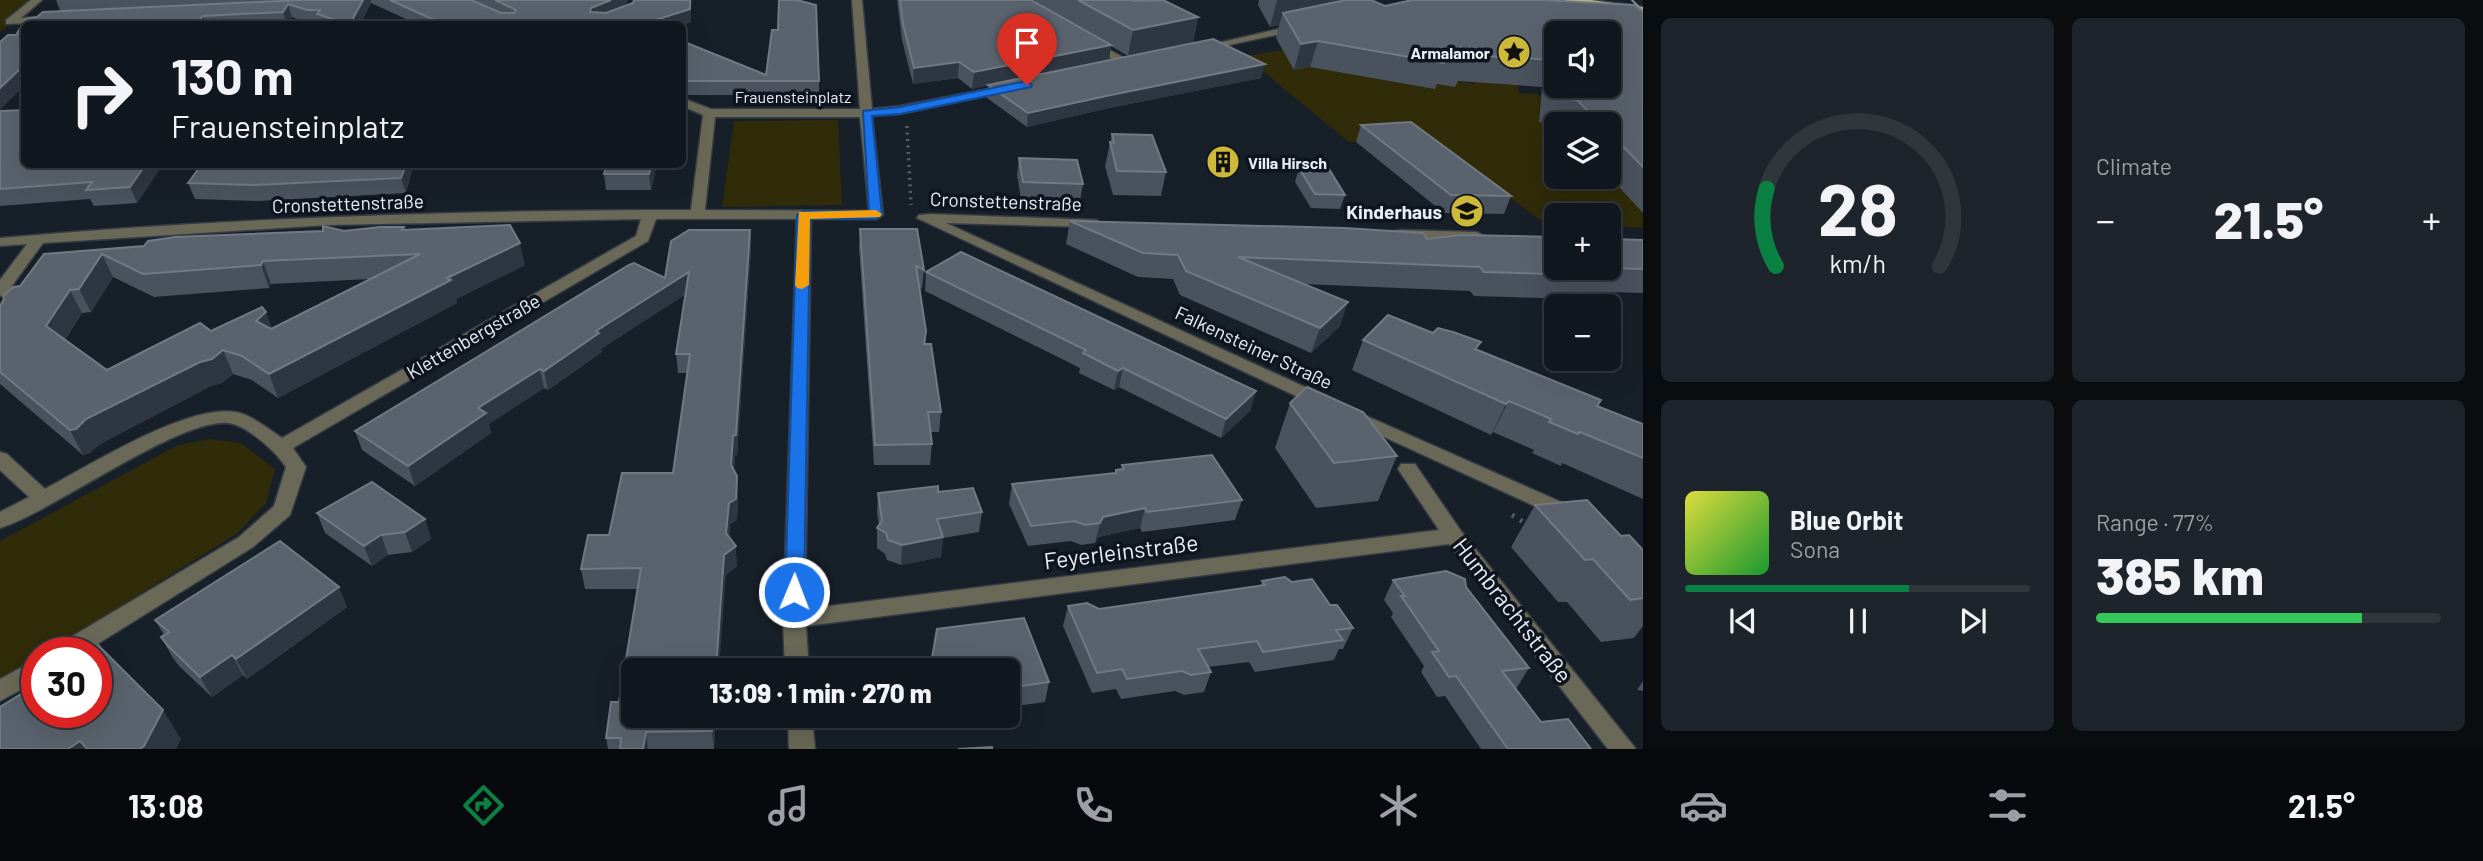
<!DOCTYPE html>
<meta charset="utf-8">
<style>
body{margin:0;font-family:Barlow,sans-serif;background:#1e242b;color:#f1f3f6;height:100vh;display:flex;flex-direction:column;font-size:26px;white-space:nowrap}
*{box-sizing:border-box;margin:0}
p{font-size:23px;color:#9c9fa4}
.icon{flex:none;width:38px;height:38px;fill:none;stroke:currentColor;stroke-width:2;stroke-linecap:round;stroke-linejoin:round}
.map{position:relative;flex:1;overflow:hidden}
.sheet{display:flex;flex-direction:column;gap:18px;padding:18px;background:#090d10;width:840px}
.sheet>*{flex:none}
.guide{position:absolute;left:21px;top:21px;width:665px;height:147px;border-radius:10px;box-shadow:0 7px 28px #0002,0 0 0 2px #30363c;background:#11171e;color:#f1f3f6;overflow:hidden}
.buttons{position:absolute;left:1544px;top:21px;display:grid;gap:14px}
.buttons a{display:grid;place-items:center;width:77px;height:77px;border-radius:10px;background:#11171e;box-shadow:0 7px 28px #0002,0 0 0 2px #30363c;font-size:35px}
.speed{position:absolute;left:21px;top:637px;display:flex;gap:14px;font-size:35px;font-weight:700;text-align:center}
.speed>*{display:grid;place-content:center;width:91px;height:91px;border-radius:50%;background:#11171e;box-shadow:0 7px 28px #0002,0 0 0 2px #30363c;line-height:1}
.speed .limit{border:10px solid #d22;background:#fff;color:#111}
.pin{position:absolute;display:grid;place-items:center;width:60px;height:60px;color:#fff;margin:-72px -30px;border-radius:50% 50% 50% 0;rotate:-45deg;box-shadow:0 0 7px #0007}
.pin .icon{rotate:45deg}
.me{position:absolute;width:77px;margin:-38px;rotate:1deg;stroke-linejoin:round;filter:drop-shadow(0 0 5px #0008)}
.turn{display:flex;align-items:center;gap:24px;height:147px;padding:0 35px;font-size:32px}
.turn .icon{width:91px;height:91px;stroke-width:2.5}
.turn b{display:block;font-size:49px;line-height:60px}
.big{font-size:52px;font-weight:800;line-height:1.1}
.sheet .tile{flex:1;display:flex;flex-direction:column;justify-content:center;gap:10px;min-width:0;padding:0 24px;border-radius:10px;background:#1e242b}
.sheet .dial{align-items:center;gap:0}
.dial svg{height:182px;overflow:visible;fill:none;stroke:#30363c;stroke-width:7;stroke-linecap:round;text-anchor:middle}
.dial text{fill:#f1f3f6;stroke:none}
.song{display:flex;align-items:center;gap:21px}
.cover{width:84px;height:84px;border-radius:10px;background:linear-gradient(135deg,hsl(60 70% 55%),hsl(130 70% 35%))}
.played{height:7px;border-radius:4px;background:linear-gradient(90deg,#0b8043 65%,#30363c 65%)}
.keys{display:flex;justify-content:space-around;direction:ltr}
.heat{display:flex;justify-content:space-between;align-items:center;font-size:38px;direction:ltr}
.charge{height:10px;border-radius:5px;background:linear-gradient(90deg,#34c759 77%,#30363c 0)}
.sheet .tiles{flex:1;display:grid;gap:18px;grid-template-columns:repeat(2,1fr)}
.trip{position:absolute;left:621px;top:658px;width:399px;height:70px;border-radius:10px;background:#11171e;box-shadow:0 7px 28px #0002,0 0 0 2px #30363c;font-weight:800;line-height:70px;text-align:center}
.menu{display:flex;height:112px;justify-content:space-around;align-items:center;background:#07090c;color:#9c9fa4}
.menu .icon{width:49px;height:49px}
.menu .selected{color:#0b8043}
.menu b{font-size:32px;color:#f1f3f6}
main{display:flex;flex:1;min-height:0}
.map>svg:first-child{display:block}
</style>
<main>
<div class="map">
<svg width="1643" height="749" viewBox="0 0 1643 749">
<rect width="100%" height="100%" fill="#171f28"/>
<!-- green -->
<g fill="#302b08">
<polygon points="0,0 38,0 0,32"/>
<polygon points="1283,50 1436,84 1457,81 1474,84 1476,78 1499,84 1518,85 1518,93 1537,94 1541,97 1539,122 1546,124 1545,134 1550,134 1550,124 1556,125 1556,177 1608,177 1608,174 1643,213 1643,228 1608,226 1608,215 1556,215 1556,224 1546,224 1423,136 1349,142 1260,69 1238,57"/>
<polygon points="838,120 842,205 722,207 734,121"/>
<polygon points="210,439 241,443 275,469 266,503 238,533 45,653 37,653 37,658 0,681 0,541 178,445"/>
</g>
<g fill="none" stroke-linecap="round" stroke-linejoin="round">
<defs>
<g id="minor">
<polygon points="31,0 42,0 21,18 49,17 53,18 53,22 6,24 6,20"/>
<path d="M852,0H862L872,109L900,106L1009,85L1015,88L1009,91L900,114L872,116L883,215L876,219H811L805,609L1439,530L1398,469L1401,464H1415L1461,531L1636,749H1608L1449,544L806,626L809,670H785L783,619L797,219H656L648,241L293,448L306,467L290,515L253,547L83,653H53L56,646L239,537L274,506L286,467C277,453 251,429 233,424C188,411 52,513 0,528V512L29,497L0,470V452L7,454L45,489C89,466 192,400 240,413C254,417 270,430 282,438L636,236L641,219L328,225L43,243L6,294L0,296V280L27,244L0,246V238C230,218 461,210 691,210L703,115L682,106V98L711,109H860ZM715,117H860L869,211L705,210Z"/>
<polygon points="1300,24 1304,25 1304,29 1201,51 1196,48"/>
<polygon points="1089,39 1132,62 1134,64 1124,66 1085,44 1084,42"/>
<polygon points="931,214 1097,220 1099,223 1092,227 946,223 1327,397 1330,401 1321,407 1315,405 917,218 919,215"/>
<polygon points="1400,230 1477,232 1484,236 1477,240 1395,237 1393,234 1395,231"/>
<polygon points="1353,410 1577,509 1580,514 1577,519 1570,521 1563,519 1347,420 1344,416"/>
<polygon points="37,659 37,681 0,701 0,679"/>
<polygon points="788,716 812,716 815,749 789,749"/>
</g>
<polygon id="primary" points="1564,0 1591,0 1643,7 1643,13 1569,3"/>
</defs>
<!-- minor casing -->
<use href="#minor" stroke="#353c45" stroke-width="3"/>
<!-- primary casing -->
<use href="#primary" stroke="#353c45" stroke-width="3"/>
<!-- path-far1 -->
<polyline stroke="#575e67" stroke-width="3.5" stroke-dasharray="2 4.5" stroke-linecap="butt" points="907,126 911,205"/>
<!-- path -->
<polyline stroke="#575e67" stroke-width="5" stroke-dasharray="2.5 7" stroke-linecap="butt" points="1512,515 1526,524"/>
<!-- minor -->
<use href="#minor" fill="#6a6856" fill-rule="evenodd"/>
<!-- primary -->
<use href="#primary" fill="#b8b38e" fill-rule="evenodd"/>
<!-- tram -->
<polyline stroke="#848a92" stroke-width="2" points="1632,0 1643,11"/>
</g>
<!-- wall -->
<g fill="#49525d" fill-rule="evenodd">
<polygon points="56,0 628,0 624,7 633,3 634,0 692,0 691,5 691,22 682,25 417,24 371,3 360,24 311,24 292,17 287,24 24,24 24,86 0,109 0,42 8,35 16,35 26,19 37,17 43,12 60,11"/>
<path d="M897,0H1031L1036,3L1034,0H1133L1198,17L1193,43L1261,78L1109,108L1027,127L987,98L988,85L972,89L958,78L913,84L902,40ZM1111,46L1128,56L1109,60Z"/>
<polygon points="1259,0 1340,0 1340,1 1385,6 1643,12 1643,213 1608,175 1608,124 1556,124 1556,126 1539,122 1542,87 1458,81 1455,87 1437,84 1435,89 1310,67 1294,70 1276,38 1279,25 1270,27 1258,5"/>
<polygon points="682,41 766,75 819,81 819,95 682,95"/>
<polygon points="0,111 163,164 137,203 94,206 90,199 0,206"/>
<polygon points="1361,125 1511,196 1504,214 1444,213 1356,142"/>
<polygon points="1112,134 1166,172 1161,196 1113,195 1105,166"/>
<polygon points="1019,158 1083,184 1080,201 1021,199 1017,175"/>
<polygon points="607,164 657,164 651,190 606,190 604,174"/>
<polygon points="1299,168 1345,195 1340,209 1311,208 1295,182"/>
<polygon points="412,170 406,193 258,201 195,199 188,183"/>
<polygon points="1070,221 1427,239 1556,268 1643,240 1643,293 1608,292 1604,300 1474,296 1470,291 1303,284 1340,326 1311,353 1180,295 1173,279 1138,277 1066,244"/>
<path d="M404,227V229L525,265L456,299L457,303L278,398L252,380L233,374L222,383L211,386L100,444L90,453L83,455L0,384V306L20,286L44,254ZM113,277L154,297L269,288L271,284L370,279L272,328L211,331L107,370L65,340L82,313L91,312Z"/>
<polygon points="860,229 924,270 922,289 920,288 926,331 925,344 941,412 939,432 931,432 932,444 930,465 874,465 859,247"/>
<polygon points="750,230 751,248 737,455 735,456 734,470 737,476 738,496 737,520 730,524 729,537 737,566 726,575 634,716 716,716 714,749 608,749 606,738 619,702 638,589 585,589 581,569 609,535 673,473 687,373 678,373 676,354 685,294 601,349 602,352 548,390 544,388 489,424 491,433 415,486 362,450 355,431 665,278"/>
<polygon points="926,272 1256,391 1250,411 1221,438 1119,387 1114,390 1079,373 1080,368 925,291"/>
<polygon points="1433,333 1477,350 1598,406 1643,424 1643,499 1562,463 1561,466 1532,453 1534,450 1493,432 1491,435 1352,370 1363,340"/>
<polygon points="1290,403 1397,456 1378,501 1316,508 1275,448"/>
<polygon points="1122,465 1242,500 1235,520 1142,532 1140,528 1098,537 1095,543 1081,545 1071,541 1028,546 1009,504 1012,484 1115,474 1116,470 1121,469"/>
<polygon points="938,492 982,512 979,532 943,538 941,557 901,565 887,560 885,554 877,548 877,528 879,526 877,513 878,493"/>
<polygon points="1535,505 1621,536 1643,550 1643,626 1634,638 1601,642 1567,602 1558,602 1511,547"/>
<polygon points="317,513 425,519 431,539 412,552 388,555 372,566 325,533"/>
<polygon points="1393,580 1466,587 1529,668 1516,689 1541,722 1591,749 1481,749 1445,696 1437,697 1421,672 1424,666 1391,617 1393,613 1384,600"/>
<polygon points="1262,581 1330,605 1353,628 1343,649 1339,649 1334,660 1255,672 1249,662 1208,667 1211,672 1204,692 1184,695 1175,691 1121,699 1116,689 1092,693 1063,626 1068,606 1099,609 1261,585"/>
<polygon points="347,607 247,679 243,675 212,697 179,666 173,658 161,637 164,635 155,620"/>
<polygon points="1024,618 1049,682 1045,702 1008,707 1008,670 931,670 937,629"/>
<polygon points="1643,681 1643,691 1637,690"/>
</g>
<!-- shaded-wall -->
<g fill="#2e3641">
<polygon points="363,0 371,0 371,3 360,24 350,24"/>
<polygon points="611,0 628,0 623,8 593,22 590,12 591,8"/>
<polygon points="690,0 692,0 691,5 691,22 682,25 642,24"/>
<polygon points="1277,0 1340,0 1337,13 1283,13 1279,25 1270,27"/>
<polygon points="288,4 292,17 287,24 283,12"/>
<polygon points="203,16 206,24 196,24"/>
<polygon points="1198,17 1193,43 1128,56 1133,30"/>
<polygon points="1318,41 1310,67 1294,70 1301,44"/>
<polygon points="1111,45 1109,61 972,89 974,72"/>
<polygon points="959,62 958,78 913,84 914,68"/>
<polygon points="1265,64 1261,78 1109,108 1027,127 1028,113 1111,95"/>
<polygon points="24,65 24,86 0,109 0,88"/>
<polygon points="146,164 163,164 137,203 130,187"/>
<polygon points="406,164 411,164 412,170 406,193 401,178"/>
<polygon points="652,164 657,164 651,190 649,174"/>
<polygon points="750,230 751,248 737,455 735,456 732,485 731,465"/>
<polygon points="520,243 525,265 456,299 457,303 278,398 269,374 447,278"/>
<polygon points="102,254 113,277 91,312 79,289"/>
<polygon points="263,261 271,284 269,288 261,265"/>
<polygon points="689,272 691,291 601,349 602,352 548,390 544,371 596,331"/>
<polygon points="70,290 82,313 58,350 46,326"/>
<polygon points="1348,302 1340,326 1311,353 1320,328"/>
<polygon points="266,312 275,336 256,321"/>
<polygon points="223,350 233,374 222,383 211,386 100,444 90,453 83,455 70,430 86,419"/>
<polygon points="1123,368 1119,387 1114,390 1118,371"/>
<polygon points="540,369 544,388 489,424 491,433 415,486 408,466 478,408"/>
<polygon points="1256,391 1250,411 1221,438 1226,419"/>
<polygon points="1509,401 1493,432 1491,435 1506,404"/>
<polygon points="737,476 738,496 737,520 730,524 728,552 736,546 737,566 726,575 719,670 716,670 729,503"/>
<polygon points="1145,508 1140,528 1098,537 1095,543 1100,523 1103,517"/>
<polygon points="425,519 431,539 412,552 405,532"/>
<polygon points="381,535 388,555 372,566 364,546"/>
<polygon points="943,537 941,557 901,565 902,545"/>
<polygon points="339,587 347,607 247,679 236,659"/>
<polygon points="232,655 243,675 212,697 200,677"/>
<polygon points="163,710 181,739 176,749 140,749"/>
<polygon points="713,716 716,716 714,749 712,731"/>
<polygon points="646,732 648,749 643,749"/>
<polygon points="80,741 86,749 68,749"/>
</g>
<!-- building -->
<g fill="#5a636d" stroke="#717982" stroke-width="2" fill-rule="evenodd">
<polygon points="300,0 363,0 350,24 347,24 317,14 320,10 307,10 288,4 283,12 203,16 196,24 24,24 24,65 0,88 0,42 8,35 16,35 26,19 37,17 43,12"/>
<polygon points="390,0 471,0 501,13 514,13 516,10 495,0 611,0 591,8 590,12 606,13 633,3 634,0 690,0 690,9 643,24 443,24"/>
<polygon points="779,0 797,0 816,5 819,81 682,81 682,41 766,75 772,30 778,30"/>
<polygon points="900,0 1031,0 1111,45 974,72 959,62 914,68 903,24"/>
<polygon points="1078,0 1133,0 1134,1 1163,0 1198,17 1133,30"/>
<path d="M1346,0H1371L1385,6L1412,0H1542L1634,5L1643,12V167L1608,131V124H1601L1577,100L1551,95L1554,60L1467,55L1465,61L1446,57L1444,63L1318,41L1301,44L1283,13ZM1556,33H1608V86H1556Z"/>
<polygon points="1213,39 1265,64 1111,95 1028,113 988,85"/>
<polygon points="24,110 24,164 146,164 130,187 86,190 92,182 0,189 0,111"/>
<polygon points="1411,122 1511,196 1451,195 1361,125"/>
<polygon points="1112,134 1152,135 1166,172 1117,171 1110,142 1114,143"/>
<polygon points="1019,158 1077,160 1083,184 1023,182"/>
<polygon points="202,164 406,164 401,178 252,185 188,183"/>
<polygon points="607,164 652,164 649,174 604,174"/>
<polygon points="1299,168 1329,169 1345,195 1315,194"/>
<polygon points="1070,221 1344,228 1423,233 1427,239 1461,235 1556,237 1556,268 1608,268 1608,242 1612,239 1643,240 1643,269 1610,268 1617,276 1484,272 1480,267 1238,257 1348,302 1320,328 1186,271 1178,255 1143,253"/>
<path d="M510,225L520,243L447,278L451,280L269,374L242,356L223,350L212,359L200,362L86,419L76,429L70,430L0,372V306L4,299L3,296L13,287L20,286L44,254L144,246L148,241L175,237L323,231V226L344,231L380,227H404L402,230ZM102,254L143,274L261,265L263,261L420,254L271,329L256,321L266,312L262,307L211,331L200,323L107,370L46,326L70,290L79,289Z"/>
<polygon points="860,229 917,229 924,270 916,266 926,331 924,344 931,344 941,412 928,412 932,444 875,445"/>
<polygon points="689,230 750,230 736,435 733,436 731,465 737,476 736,499 729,503 726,533 736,546 724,555 716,670 634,670 634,716 713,716 712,731 646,732 643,749 620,749 621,738 606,738 611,702 619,702 641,568 581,569 588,535 609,535 622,473 673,473 690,354 676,354 689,272 596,331 599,333 544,371 540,369 478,408 486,413 408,466 355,431 629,265 634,263 665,278 671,241"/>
<polygon points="961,252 1256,391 1226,419 1123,368 1118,371 1083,353 1086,350 926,272"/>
<polygon points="1388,315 1433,333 1438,328 1453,332 1481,342 1475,349 1601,400 1597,406 1643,424 1643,458 1580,432 1578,434 1549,422 1551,419 1509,401 1506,404 1363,340"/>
<polygon points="1307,387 1363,412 1397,456 1334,463 1290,403"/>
<polygon points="1212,455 1242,500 1147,512 1145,508 1103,517 1100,523 1085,525 1075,521 1031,526 1012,484 1116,473 1116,470 1124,469 1122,465"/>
<polygon points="372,482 425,519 405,532 381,535 364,546 317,513"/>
<polygon points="938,486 938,492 973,488 982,512 937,519 943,537 902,545 888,540 886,533 877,528 882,521 878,493"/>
<polygon points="1587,500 1621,536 1629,535 1643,550 1643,598 1630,600 1593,559 1585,560 1535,505"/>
<polygon points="280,541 339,587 236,659 232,655 200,677 168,646 161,637 169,632 155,620"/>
<polygon points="1446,571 1465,579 1466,587 1529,668 1502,671 1541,722 1568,719 1591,749 1508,749 1456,676 1449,677 1432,652 1439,651 1401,596 1405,596 1393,580"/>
<polygon points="1285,577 1292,582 1312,579 1330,605 1337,605 1353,628 1336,630 1343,640 1263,652 1257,641 1198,649 1211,672 1191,675 1182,671 1127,679 1122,669 1097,673 1068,606 1087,603 1099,609 1265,585 1262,581"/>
<polygon points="1024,618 1049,682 1008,688 1008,670 936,670 932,658 937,629"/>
<polygon points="98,645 163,710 144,746 140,749 87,749 80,741 68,749 0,749 0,707 37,684 37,712 96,712 96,653 86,653"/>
<polygon points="992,747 992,749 958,749"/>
</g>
<!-- route -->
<polygon fill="#1a73e8" stroke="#114b97" stroke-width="2" points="1027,81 1032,85 1031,87 900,114 872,116 882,215 876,219 810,219 804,592 802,597 794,599 787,597 785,592 797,215 804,211 869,211 863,111 900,107"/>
<!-- slow -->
<polygon fill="#f59e0b" points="876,210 882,214 880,217 810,219 809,285 802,289 797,288 795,285 799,212"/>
<!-- icons -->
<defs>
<symbol id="sight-disc" viewBox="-11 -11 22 22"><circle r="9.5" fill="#ccb939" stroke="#0e151f"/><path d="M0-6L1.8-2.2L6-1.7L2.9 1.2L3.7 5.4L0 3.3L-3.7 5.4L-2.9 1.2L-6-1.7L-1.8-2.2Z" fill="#111"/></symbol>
<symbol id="building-disc" viewBox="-11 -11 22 22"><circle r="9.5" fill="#ccb939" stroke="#0e151f"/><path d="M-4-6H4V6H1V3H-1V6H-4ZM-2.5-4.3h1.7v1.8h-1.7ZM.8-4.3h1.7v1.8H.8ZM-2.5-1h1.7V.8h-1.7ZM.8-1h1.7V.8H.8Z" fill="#111"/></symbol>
<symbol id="school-disc" viewBox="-11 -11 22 22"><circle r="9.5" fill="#ccb939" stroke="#0e151f"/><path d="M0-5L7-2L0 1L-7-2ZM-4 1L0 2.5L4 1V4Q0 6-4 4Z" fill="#111"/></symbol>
</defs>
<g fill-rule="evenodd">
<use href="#sight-disc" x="1495" y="33" width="38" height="38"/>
<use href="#building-disc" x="1204" y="143" width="38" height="38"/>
<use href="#school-disc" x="1448" y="192" width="38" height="38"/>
</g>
<g text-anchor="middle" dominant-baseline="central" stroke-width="7" stroke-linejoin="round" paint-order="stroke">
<!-- far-poi labels -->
<g font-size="16" font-weight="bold" fill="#eaeff6" stroke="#0e151f" text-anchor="end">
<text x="1490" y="52">Armalamor</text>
<text x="1248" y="162" text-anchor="start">Villa Hirsch</text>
</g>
<!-- far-street labels -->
<g font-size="16" fill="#eaeff6" stroke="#0e151f">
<text x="793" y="96">Frauensteinplatz</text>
</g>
<!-- street labels -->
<g font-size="19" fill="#eaeff6" stroke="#0e151f">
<text transform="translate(1006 201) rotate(2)">Cronstettenstraße</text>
<text transform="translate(348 203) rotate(-2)">Cronstettenstraße</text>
<text transform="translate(473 336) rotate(-30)">Klettenbergstraße</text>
<text transform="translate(1254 347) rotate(25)">Falkensteiner Straße</text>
</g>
<!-- poi labels -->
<g font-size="19" font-weight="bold" fill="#eaeff6" stroke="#0e151f" text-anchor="end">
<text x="1442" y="211">Kinderhaus</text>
</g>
<!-- near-street labels -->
<g font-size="23" fill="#eaeff6" stroke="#0e151f">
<text transform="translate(1121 551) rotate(-7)">Feyerleinstraße</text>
<text transform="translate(1513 610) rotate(52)">Humbrachtstraße</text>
</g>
</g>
</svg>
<div class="buttons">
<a><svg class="icon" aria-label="sound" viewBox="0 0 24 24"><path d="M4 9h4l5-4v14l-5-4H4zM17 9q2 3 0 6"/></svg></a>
<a><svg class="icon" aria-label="layers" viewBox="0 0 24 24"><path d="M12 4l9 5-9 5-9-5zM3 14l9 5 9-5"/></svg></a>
<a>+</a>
<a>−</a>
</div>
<div class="speed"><div class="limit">30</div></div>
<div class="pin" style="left:1027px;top:85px;background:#d93025"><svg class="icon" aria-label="arrive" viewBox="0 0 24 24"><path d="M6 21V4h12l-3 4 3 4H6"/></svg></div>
<svg class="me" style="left:794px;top:592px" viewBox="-20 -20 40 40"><circle r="17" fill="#1a73e8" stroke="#fff" stroke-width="3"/><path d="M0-11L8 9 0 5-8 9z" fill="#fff"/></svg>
<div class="trip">13:09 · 1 min · 270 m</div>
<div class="guide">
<div class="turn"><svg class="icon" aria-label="right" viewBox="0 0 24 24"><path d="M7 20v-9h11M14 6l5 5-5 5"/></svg><div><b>130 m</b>Frauensteinplatz</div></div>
</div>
</div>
<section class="sheet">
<div class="tiles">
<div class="tile dial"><svg viewBox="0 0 100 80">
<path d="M14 69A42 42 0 1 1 86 69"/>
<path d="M14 69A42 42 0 0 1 10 35" stroke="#0b8043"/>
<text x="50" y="56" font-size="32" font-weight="700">28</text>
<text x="50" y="72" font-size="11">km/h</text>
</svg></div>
<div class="tile"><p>Climate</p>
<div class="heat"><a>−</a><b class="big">21.5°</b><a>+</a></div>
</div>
<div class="tile">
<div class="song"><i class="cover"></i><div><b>Blue Orbit</b><p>Sona</p></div></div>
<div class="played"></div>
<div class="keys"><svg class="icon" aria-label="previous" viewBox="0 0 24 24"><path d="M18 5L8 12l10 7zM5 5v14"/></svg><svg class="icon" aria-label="pause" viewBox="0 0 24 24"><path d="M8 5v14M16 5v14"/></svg><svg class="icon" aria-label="next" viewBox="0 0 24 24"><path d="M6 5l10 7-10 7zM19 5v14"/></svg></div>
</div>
<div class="tile"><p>Range · 77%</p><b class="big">385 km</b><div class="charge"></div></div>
</div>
</section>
</main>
<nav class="menu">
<b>13:08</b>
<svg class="icon selected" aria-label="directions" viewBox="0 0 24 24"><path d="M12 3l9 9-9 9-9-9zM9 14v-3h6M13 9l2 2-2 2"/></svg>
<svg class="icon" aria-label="music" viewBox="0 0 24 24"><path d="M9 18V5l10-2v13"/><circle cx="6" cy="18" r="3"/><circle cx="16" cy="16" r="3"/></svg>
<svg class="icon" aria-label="phone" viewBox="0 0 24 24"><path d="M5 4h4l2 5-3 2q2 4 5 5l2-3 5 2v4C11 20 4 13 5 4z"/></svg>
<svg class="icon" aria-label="climate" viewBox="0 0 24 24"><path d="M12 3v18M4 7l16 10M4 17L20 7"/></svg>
<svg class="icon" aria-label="car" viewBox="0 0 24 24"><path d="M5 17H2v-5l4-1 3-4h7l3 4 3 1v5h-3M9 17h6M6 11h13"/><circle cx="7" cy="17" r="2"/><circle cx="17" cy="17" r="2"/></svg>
<svg class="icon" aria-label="filters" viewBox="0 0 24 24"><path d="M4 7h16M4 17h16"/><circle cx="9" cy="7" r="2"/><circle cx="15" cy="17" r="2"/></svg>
<b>21.5°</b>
</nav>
